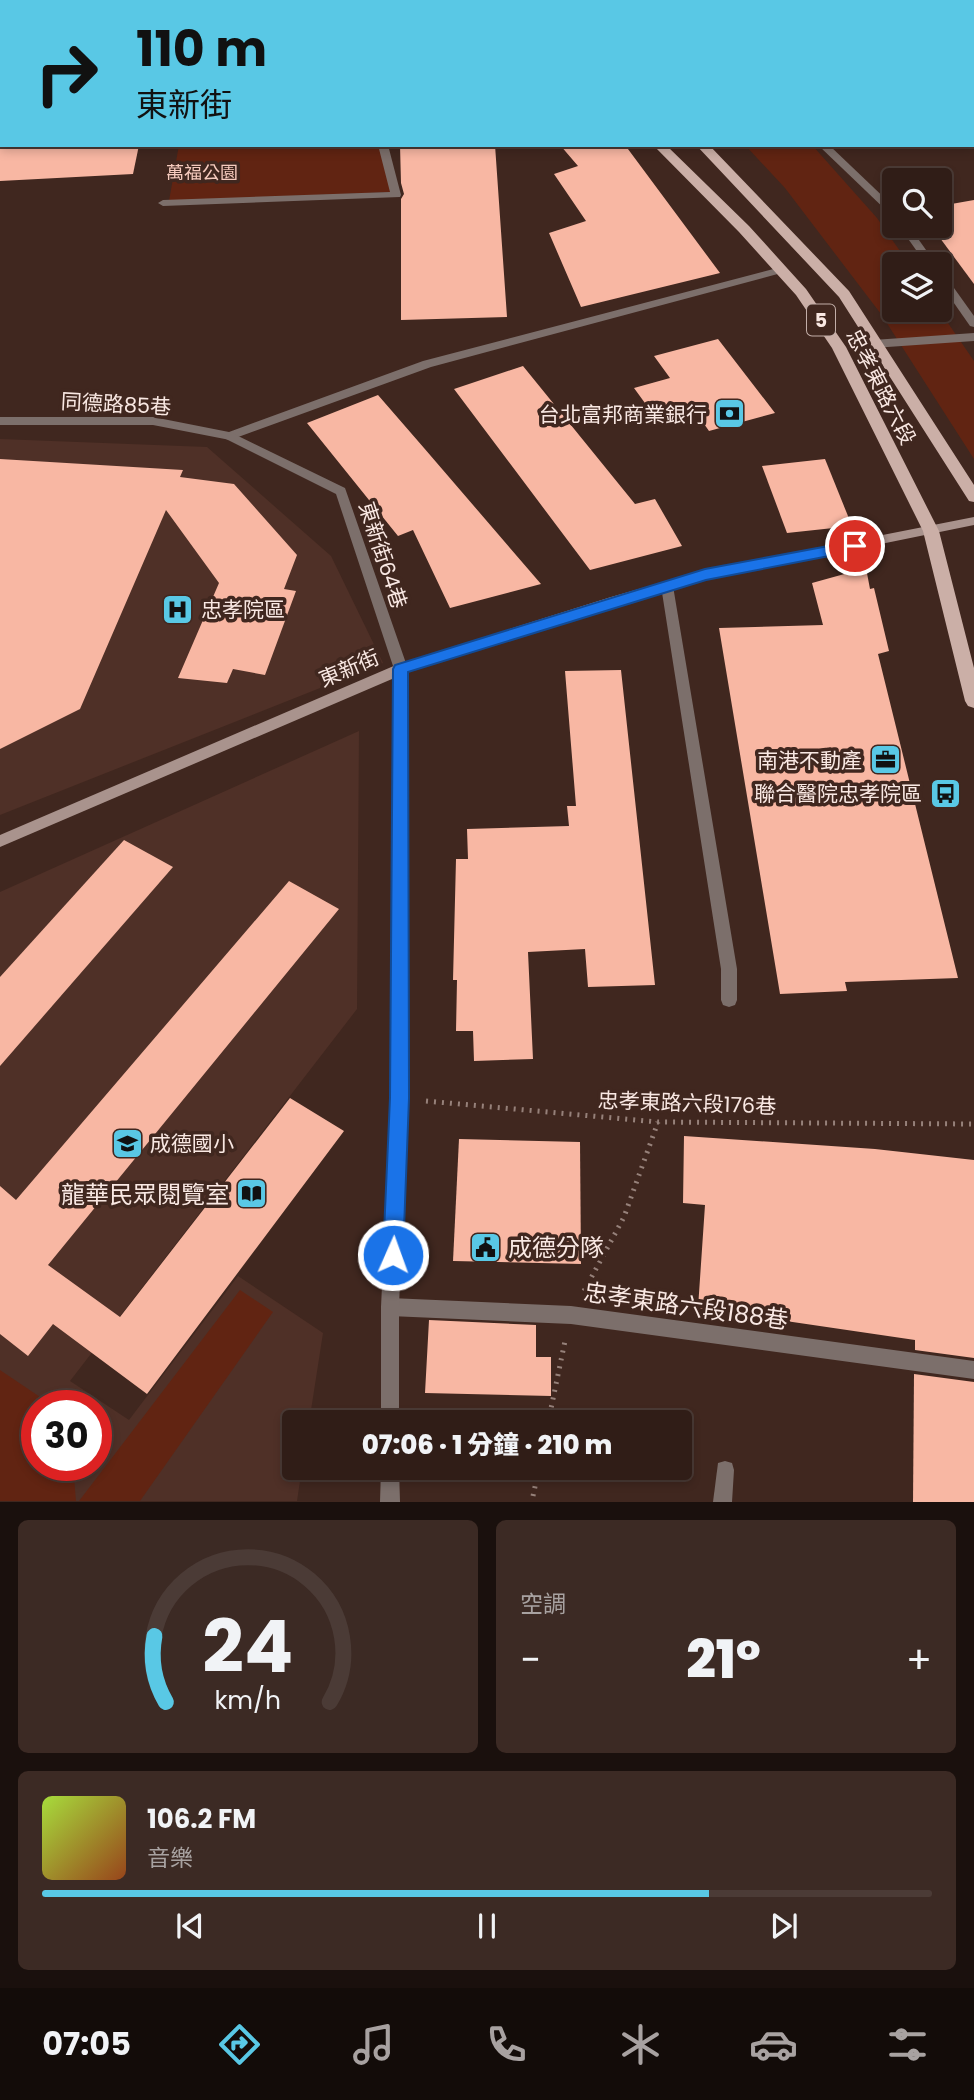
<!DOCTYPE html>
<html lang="zh-TW">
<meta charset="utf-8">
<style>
body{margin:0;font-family:Poppins,"Noto Sans TC",sans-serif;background:#3c2a24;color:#f1f3f6;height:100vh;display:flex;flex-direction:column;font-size:26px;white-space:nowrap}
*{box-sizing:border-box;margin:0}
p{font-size:23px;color:#a8a2a1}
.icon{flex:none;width:38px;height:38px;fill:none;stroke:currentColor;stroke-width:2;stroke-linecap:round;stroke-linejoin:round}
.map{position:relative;height:1502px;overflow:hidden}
.panel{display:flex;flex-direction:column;gap:18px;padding:18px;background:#1a100d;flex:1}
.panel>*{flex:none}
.banner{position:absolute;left:0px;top:0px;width:975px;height:147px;box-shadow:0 4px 10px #0003,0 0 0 2px #4b3b36;background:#59c8e5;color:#111;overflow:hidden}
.tools{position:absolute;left:882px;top:168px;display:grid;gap:14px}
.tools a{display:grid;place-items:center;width:70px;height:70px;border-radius:7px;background:#301d17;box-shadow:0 4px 10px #0003,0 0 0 2px #4b3b36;font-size:35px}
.speed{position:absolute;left:21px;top:1390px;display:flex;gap:14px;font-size:35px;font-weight:700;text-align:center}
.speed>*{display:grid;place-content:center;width:91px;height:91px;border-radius:50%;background:#301d17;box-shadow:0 4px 10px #0003,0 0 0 2px #4b3b36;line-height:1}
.speed .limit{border:10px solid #d22;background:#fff;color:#111}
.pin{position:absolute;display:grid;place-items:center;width:60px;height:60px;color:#fff;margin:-30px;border:4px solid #fff;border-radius:50%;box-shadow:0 2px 7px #0007}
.me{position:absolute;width:77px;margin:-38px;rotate:2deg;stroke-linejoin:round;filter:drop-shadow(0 0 5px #0008)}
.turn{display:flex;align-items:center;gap:24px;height:147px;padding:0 21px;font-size:32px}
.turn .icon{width:91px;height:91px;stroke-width:2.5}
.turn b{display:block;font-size:49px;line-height:60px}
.big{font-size:52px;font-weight:800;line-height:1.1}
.panel .tile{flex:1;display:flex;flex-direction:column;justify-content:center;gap:10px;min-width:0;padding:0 24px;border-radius:10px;background:#3c2a24}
.panel .dial{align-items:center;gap:0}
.dial svg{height:182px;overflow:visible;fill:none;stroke:#4b3b36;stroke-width:7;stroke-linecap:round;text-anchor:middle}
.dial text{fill:#f1f3f6;stroke:none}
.song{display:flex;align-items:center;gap:21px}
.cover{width:84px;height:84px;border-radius:10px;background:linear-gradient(135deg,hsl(80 70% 55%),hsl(20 70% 35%))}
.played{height:7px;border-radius:4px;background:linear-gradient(90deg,#59c8e5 75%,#4b3b36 75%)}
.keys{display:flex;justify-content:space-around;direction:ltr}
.heat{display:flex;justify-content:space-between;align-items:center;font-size:38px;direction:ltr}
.panel .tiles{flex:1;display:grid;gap:18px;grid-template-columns:1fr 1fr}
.tile:last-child{grid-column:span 2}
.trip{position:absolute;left:282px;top:1410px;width:410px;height:70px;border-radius:7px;background:#301d17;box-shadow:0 4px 10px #0003,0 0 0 2px #4b3b36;font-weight:800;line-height:70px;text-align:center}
.tab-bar{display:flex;height:112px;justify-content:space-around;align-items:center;background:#130c09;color:#a8a2a1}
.tab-bar .icon{width:49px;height:49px}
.tab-bar .on{color:#59c8e5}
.tab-bar b{font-size:32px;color:#f1f3f6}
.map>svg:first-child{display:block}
</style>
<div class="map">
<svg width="974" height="1502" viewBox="0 0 974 1502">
<rect width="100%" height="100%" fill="#40271f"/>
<!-- built -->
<g fill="#4f3027" fill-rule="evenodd">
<polygon points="0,439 207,447 331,556 383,663 0,815"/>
<path d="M359,731L357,1009L70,1381L129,1420L238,1276L323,1333L309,1423H294V1468H302L297,1501H0V892ZM37,1405H96V1465H37Z"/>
</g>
<!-- green -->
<g fill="#612412">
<polygon points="179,145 379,145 391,192 169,201"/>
<polygon points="745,145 812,145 877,218 909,264 894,264 894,310 939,310 974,361 974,459 881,314 785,188"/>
<polygon points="240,1290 273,1312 140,1501 79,1501"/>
<polygon points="0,1370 46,1401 48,1405 37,1405 37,1465 73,1465 76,1501 0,1501"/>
</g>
<!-- building -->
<g fill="#f8b7a3">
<polygon points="0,145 139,145 133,174 0,181"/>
<polygon points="400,145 495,145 507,317 401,320 401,199 404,194 401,183"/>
<polygon points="560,145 625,145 720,273 581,307 549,233 586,221 554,174 578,166"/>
<polygon points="974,200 974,284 940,238 940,206"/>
<polygon points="718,339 775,413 709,431 695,411 658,421 634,388 670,378 654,356"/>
<polygon points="523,366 635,504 655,499 682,546 590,570 454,389"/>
<polygon points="378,395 424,448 541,584 450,608 413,530 398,536 307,423"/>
<polygon points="0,459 183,470 180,477 234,484 297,555 284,589 296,591 265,675 233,669 227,683 178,678 219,583 166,510 80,709 0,749"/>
<polygon points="825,459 852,526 787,533 762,466"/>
<polygon points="866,568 870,589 874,588 889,651 878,654 958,978 845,982 847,991 780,994 719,628 823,625 812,583"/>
<polygon points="621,670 655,985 588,987 585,949 528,952 533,1059 474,1061 473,1031 456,1031 457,980 453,980 456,859 468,859 467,829 569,826 567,806 576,806 565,671"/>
<polygon points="124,840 173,867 0,1066 0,977"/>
<polygon points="289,881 339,909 48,1265 120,1317 290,1098 344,1131 147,1394 53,1324 28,1356 0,1334 0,1186 16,1200"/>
<polygon points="684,1136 875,1149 974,1160 974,1358 915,1350 915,1340 698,1308 705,1205 683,1203"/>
<polygon points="459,1139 580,1142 581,1264 453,1261"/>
<polygon points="429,1320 536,1325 536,1357 551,1357 551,1396 425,1393"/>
<polygon points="914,1374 974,1382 974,1502 913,1502"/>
</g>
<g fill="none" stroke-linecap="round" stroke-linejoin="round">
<!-- path -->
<g stroke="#96817a" stroke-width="5" stroke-dasharray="2 6" stroke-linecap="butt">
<polyline points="426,1101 658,1122 974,1124"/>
<polyline points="584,1291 624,1217 658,1122"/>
<polyline points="548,1423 565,1341"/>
<polyline points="533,1496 539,1468"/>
</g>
<!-- lane -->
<g fill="#7c6f6b" fill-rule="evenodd">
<rect x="194" y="0" width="8" height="2"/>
<polygon points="378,145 388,145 401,195 400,197 163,206 158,203 163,200 390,192"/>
<polygon points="818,145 829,145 894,207 894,215 890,214"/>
<polygon points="899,226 909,226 936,264 926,264"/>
<polygon points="781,267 785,268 785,272 431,367 230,440 153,425 0,425 0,417 153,417 229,432 423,361"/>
<polygon points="940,273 944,274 974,316 974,327 970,326 940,283"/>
<polygon points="974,333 974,341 873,348 867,344 873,340"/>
<polygon points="667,581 673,586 737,969 737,1000 735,1005 729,1007 723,1005 721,1000 721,969 661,586"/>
<polygon points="390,1298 571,1306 974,1361 974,1379 571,1324 390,1316 384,1313 381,1307 384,1301"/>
<polygon points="725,1461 732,1463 734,1470 732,1502 713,1502 718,1463"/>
</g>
<!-- street -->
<g fill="#7c6f6b" fill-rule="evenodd">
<polygon points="4,0 12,0 3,2"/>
<polygon points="2,17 2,28 0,29 0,18"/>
<rect x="0" y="85" width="2" height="6"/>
<polygon points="230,432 345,488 408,669 407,1099 399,1307 399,1423 381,1423 381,1307 391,1099 394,669 336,494 226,439 226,433"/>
<polygon points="381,1468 399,1468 400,1502 380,1502"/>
</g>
<!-- secondary -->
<polygon fill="#a9938d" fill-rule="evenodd" points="974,517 974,525 705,580 618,604 406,673 0,847 0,835 396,665 611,597 705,570"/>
<!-- primary -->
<g fill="#cbafa7" fill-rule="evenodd">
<polygon points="495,0 508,0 509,2 497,2"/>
<polygon points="542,0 554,0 555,2 544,2"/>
<polygon points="653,145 666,145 749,226 806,289 846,347 939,531 974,668 974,708 968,706 965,701 923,531 832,348 796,295 739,232"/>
<polygon points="696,145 709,145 849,291 974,485 974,502 969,501 839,297"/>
</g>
</g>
<!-- route -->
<polygon fill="#1a73e8" stroke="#114b97" stroke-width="2" points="855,541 860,542 863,546 860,550 706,580 408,672 409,1098 403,1255 400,1262 393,1265 386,1262 383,1255 390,1098 393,669 395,665 705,569"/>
<!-- icons -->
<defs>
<symbol id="bank-square" viewBox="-11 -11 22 22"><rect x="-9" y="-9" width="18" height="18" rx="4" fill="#59c8e5" stroke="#40271f"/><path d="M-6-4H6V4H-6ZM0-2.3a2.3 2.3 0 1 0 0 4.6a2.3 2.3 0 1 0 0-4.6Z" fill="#111"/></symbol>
<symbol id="hospital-square" viewBox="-11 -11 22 22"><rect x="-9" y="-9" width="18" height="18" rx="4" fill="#59c8e5" stroke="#40271f"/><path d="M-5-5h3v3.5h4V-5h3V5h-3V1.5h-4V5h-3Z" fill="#111"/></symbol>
<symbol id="office-square" viewBox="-11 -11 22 22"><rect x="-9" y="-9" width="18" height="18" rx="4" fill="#59c8e5" stroke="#40271f"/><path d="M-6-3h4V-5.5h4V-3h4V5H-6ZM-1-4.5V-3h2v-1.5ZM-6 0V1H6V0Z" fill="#111"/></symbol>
<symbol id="bus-square" viewBox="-11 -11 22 22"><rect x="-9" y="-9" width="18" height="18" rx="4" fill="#59c8e5" stroke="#40271f"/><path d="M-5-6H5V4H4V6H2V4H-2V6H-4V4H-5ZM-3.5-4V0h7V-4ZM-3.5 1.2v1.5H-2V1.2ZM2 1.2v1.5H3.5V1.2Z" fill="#111"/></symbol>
<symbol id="school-square" viewBox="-11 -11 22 22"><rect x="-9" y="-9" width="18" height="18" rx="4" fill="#59c8e5" stroke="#40271f"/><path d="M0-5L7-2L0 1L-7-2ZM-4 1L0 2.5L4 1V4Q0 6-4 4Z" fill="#111"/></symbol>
<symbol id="library-square" viewBox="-11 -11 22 22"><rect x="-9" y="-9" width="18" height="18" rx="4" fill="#59c8e5" stroke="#40271f"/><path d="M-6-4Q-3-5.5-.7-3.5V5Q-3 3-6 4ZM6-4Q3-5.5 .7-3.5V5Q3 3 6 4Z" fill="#111"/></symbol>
<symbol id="civic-square" viewBox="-11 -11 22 22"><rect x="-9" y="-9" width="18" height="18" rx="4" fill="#59c8e5" stroke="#40271f"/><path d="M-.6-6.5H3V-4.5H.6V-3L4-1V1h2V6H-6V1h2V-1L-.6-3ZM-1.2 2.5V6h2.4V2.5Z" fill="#111"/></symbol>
</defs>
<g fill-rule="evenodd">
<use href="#bank-square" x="712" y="396" width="35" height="35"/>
<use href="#hospital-square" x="160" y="592" width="35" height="35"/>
<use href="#office-square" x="868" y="742" width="35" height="35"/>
<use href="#bus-square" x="928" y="776" width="35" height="35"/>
<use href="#school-square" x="110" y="1126" width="35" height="35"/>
<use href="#library-square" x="234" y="1176" width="35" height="35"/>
<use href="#civic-square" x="468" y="1230" width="35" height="35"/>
</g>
<g text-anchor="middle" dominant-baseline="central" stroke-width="7" stroke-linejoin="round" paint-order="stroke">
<!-- far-park labels -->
<g font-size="18" fill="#f6cbbe" stroke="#40271f">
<text x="202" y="172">萬福公園</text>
</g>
<!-- shield labels -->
<rect fill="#40271f" stroke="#c2aea8" stroke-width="2" x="807" y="304.5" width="28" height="31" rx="5"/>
<g font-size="19" font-weight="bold" fill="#f9e8e3">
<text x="821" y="320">5</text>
</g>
<!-- street labels -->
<g font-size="21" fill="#f9e8e3" stroke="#40271f">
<text transform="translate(881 387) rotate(63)">忠孝東路六段</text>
<text transform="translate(116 404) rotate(3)">同德路85巷</text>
<text transform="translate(383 555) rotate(72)">東新街64巷</text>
<text transform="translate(349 668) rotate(-23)">東新街</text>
<text transform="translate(687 1103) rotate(2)">忠孝東路六段176巷</text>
</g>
<!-- poi labels -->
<g font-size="21" fill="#f9e8e3" stroke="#40271f" text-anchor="end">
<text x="707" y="414">台北富邦商業銀行</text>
<text x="201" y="609" text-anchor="start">忠孝院區</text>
<text x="862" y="760">南港不動產</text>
<text x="922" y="793">聯合醫院忠孝院區</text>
<text x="150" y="1143" text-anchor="start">成德國小</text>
</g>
<!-- near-poi labels -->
<g font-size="24" fill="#f9e8e3" stroke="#40271f" text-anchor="end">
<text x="229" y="1194">龍華民眾閱覽室</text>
<text x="508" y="1247" text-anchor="start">成德分隊</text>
</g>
<!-- near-street labels -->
<g font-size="24" fill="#f9e8e3" stroke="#40271f">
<text transform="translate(686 1306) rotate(8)">忠孝東路六段188巷</text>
</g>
</g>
</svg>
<div class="tools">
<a><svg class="icon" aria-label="search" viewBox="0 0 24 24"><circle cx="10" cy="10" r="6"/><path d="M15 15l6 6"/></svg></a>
<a><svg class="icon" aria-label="layers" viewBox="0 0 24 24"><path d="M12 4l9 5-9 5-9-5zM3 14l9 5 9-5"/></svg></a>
</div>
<div class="speed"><div class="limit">30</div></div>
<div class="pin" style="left:855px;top:546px;background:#d93025"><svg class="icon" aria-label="arrive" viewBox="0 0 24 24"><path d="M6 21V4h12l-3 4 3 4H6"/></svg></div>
<svg class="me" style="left:393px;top:1255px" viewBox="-20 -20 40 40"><circle r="17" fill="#1a73e8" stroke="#fff" stroke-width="3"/><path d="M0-11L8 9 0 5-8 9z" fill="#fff"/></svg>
<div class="trip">07:06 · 1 分鐘 · 210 m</div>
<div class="banner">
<div class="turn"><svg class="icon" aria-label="right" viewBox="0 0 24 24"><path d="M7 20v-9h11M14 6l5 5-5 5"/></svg><div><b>110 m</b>東新街</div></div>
</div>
</div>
<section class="panel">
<div class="tiles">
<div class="tile dial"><svg viewBox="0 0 100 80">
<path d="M14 69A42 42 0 1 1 86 69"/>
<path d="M14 69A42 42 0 0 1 9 40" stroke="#59c8e5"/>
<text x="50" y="56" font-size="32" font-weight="700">24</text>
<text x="50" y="72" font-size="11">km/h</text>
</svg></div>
<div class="tile"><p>空調</p>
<div class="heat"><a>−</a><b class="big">21°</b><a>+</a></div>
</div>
<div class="tile">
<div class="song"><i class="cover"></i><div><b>106.2 FM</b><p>音樂</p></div></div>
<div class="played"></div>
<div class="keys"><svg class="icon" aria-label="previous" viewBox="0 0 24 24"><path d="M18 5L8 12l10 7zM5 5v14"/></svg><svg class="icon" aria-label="pause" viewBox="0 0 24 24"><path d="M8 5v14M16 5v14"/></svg><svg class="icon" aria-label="next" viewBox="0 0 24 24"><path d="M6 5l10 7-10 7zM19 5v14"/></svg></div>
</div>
</div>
</section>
<nav class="tab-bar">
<b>07:05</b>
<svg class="icon on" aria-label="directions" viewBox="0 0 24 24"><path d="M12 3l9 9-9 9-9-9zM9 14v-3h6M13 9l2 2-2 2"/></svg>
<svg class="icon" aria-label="music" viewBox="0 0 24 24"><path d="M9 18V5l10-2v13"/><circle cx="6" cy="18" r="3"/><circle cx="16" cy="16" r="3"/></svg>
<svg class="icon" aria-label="phone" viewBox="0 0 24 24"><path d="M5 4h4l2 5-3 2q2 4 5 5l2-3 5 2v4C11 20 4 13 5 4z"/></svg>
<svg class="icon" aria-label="climate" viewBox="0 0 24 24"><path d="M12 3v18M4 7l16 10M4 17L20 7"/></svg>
<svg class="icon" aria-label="car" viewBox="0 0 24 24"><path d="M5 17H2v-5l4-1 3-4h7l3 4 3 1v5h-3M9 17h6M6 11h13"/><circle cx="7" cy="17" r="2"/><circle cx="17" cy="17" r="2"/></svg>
<svg class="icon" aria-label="filters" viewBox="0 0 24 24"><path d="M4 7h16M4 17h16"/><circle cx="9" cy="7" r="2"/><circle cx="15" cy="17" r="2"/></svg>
</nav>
